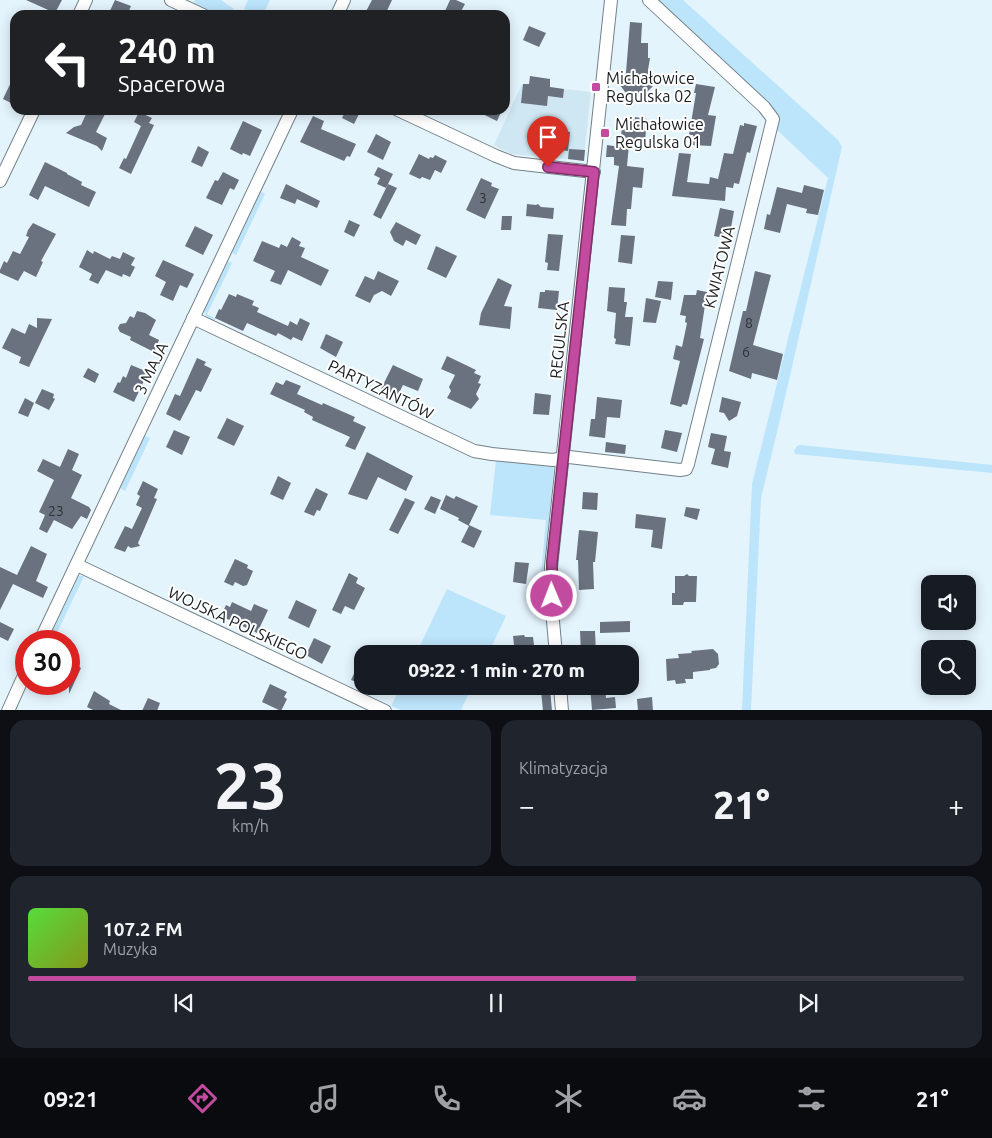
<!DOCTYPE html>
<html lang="pl">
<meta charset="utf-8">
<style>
body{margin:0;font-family:Ubuntu,sans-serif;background:#20242c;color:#f1f3f6;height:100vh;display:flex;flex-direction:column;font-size:19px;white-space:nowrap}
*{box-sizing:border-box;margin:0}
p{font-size:16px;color:#9ea1a6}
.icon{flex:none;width:28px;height:28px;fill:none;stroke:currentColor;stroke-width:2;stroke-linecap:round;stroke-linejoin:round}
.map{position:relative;height:710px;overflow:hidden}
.sheet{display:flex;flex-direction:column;gap:10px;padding:10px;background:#0d0f14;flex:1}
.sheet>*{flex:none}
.hud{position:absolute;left:10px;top:10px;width:500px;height:105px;border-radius:15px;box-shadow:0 2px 12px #0003;background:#202124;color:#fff;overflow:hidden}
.buttons{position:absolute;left:921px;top:575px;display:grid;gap:10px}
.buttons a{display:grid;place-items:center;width:55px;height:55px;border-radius:10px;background:#171b24;box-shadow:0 2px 12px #0003;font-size:25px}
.speed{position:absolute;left:15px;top:630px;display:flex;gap:10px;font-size:25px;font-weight:700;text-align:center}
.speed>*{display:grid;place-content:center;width:65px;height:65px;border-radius:50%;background:#171b24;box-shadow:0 2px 12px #0003;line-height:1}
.speed .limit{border:8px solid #d22;background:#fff;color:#111}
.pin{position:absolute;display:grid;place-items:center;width:42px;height:42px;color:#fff;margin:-51px -21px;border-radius:50% 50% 50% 0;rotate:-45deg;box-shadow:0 0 5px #0007}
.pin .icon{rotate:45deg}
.me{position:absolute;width:55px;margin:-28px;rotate:359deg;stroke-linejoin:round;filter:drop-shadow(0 0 4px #0008)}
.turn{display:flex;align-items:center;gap:18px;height:105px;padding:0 25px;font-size:22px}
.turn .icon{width:65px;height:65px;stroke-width:2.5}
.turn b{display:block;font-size:35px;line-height:42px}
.big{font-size:38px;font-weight:800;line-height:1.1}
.sheet .tile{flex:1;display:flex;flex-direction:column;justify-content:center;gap:8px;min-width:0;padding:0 18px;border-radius:15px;background:#20242c}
.sheet .dial{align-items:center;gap:0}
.dial b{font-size:65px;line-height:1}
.song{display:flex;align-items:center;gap:15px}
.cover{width:60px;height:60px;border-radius:8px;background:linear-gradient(135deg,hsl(110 70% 55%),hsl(70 70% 35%))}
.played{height:5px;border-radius:2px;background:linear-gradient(90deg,#c24a9f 65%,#363941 65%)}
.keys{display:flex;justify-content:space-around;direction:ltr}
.heat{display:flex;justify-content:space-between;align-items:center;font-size:28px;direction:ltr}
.sheet .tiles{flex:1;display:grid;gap:10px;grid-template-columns:1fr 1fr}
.tile:last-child{grid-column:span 2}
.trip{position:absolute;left:354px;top:645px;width:285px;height:50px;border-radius:15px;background:#171b24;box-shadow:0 2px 12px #0003;font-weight:800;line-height:50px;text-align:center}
.dock{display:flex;height:80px;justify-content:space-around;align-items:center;background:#090b0e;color:#9ea1a6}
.dock .icon{width:35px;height:35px}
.dock .current{color:#c24a9f}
.dock b{font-size:22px;color:#f1f3f6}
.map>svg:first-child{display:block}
</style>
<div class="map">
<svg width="992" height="711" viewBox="0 0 992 711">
<rect width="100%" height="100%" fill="#e4f4fd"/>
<!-- built -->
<polygon fill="#cfe7f2" points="522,84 591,92 584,155 577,155 576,160 511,154 494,145"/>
<!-- green -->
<g fill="#bce4fa">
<polygon points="195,0 221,0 234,9 232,15 216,15 193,4"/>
<polygon points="248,0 270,0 263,15 256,15 244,9"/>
<polygon points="657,0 683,0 838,140 842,147 779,424 761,498 751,710 742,710 752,484 828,178 776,129 775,130 779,115"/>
<polygon points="261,192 265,194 236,255 232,253"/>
<polygon points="228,261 232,263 207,314 216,319 214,322 208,320 204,311"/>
<polygon points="145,436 150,438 125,491 120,488"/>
<polygon points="800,445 992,465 992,473 795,454 794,451 797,446"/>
<polygon points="496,460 554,466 545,565 544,595 539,595 546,520 490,515"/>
<polygon points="79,576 84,576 53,641 48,641"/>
<polygon points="447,589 506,616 488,654 416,654"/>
<polygon points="401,686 472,686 461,710 401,710 391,706"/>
</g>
<!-- building -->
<g fill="#69727e">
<polygon points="26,0 62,0 55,13"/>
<polygon points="115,0 131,6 127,15 108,15"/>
<polygon points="372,0 392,0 385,15 364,15"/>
<polygon points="450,0 456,0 465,4 459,15 447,15 448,12 445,11"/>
<polygon points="630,22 642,23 641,43 648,43 648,58 650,58 648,70 653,79 653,86 647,92 646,97 628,96 620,85 625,85"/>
<polygon points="529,26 546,33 539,47 523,40"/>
<polygon points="15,74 15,105 3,99"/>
<polygon points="530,76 550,79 550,87 564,89 563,98 548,96 547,106 521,103 523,84 529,84"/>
<polygon points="696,84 715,87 708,115 716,116 711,146 692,145 693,135 689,135 696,93 694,93"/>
<polygon points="88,110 107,110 96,132 107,138 102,151 97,146 66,133 74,127 81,125"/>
<polygon points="346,110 361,110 354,124 342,118"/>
<polygon points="474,110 502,110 497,121"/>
<polygon points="139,112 152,118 149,123 154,125 131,174 119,168 124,158 126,159 141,126 134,122"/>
<polygon points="313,116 324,121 321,129 356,144 350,157 347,156 344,161 300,142"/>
<polygon points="635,117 647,119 645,142 633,141 633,145 629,145 627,166 644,168 642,188 633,187 631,209 627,209 626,226 611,225 619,166 614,165 614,157 606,157 607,145 620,147 622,126 625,127 626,118 635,120"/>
<polygon points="243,121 262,130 250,156 243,153 242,155 230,149"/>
<polygon points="744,123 757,126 750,153 747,152 739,184 734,183 733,188 726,187 725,201 672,196 679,153 691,154 687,182 709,184 710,177 718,179 724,153 733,154 740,125 744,126"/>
<polygon points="544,129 570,132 568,151 542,147"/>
<polygon points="376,134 391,142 383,160 367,152"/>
<polygon points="198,146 209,152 202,167 191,162"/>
<polygon points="569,149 585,150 584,161 568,159"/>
<polygon points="419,154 429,159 430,157 433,158 435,155 447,161 441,173 435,170 430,180 422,177 420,179 409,174"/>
<polygon points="45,162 67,173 67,174 82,182 81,185 96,192 89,207 45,186 38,200 29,195"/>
<polygon points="378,167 393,174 386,188 377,184 380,178 374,175"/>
<polygon points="223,172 239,180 234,190 230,188 222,205 206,198 215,180 218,181"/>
<polygon points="481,178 492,183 491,186 499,189 485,219 466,210"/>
<polygon points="286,184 320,201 317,208 297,199 295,204 280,198"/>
<polygon points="388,184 397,188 381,219 373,215"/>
<polygon points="804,185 824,190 818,215 806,213 807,209 787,204 780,233 764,229 767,214 770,215 777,187 802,193"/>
<polygon points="527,204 536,205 538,204 541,207 554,208 553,219 526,216"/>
<polygon points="720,208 734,211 729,239 714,236"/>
<polygon points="502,216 512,216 511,230 501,230"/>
<polygon points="349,220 360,225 354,237 344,232"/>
<polygon points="396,222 421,235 416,245 406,240 403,246 394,241 390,232"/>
<polygon points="33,223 56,234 41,261 43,262 36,277 24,271 18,281 0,273 0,270 4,261 7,263 13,251 20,254 29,237 26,236 28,230"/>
<polygon points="195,226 213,235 203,255 185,246"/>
<polygon points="548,234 563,235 559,271 547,270 548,263 545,262"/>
<polygon points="621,235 635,236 632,264 618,262"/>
<polygon points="292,237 301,242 299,246 305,248 301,257 329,270 321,286 288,270 281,285 270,281 275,271 253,261 262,241 279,248 281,244 287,247"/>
<polygon points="436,246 457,256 446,278 427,269"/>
<polygon points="87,250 93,254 94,251 110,259 112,256 120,259 123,252 135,258 131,265 135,267 130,277 123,274 122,277 106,270 98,284 89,280 92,274 79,267"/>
<polygon points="163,260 194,274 187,288 180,285 173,301 160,295 166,282 155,276"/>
<polygon points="378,271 399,281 391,296 382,291 374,295 370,303 355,296 365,276 374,280"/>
<polygon points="755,271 771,275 753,345 783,354 777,380 752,373 751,379 729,371 743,311 746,311"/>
<polygon points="498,278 512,285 504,306 512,307 510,329 479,325 481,313"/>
<polygon points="658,281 673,282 671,300 655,297"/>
<polygon points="609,287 625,288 624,302 627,302 625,317 633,317 630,346 615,344 616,339 614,338 616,313 607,311"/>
<polygon points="545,290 559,291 557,310 538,308 540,292 545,292"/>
<polygon points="697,290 707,292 700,338 704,339 688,402 687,405 683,404 681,407 670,404 680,361 673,359 676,345 682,347 687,323 685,322 686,316 680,315 684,295 696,295"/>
<polygon points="229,294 236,297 237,294 254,301 252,305 259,308 257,312 288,326 290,321 297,325 300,318 310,323 302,341 293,337 291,340 278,333 276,336 247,323 243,331 215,318 219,309 221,310"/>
<polygon points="646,298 661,301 656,323 643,322"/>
<polygon points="137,311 145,313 156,320 149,335 159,340 154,352 130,340 131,337 120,332 118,328 120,324 126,323 130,316 134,318"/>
<polygon points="37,318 52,319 29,367 19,363 21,357 2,348 12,328 25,334 29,324 37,328"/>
<polygon points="326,334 343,342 336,357 320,348"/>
<polygon points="447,356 476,370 474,373 481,376 478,383 481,384 476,394 479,399 471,409 447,398 451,391 449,387 455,375 441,369"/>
<polygon points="197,358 206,362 204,365 212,369 201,392 196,390 180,421 166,414 175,394 180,396"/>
<polygon points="131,365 148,372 134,402 113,392 118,382 120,383 123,376 126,378"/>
<polygon points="393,365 423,379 418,391 403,385 397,397 381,389"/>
<polygon points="88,368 99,374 95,383 83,377"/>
<polygon points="286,380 301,386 297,394 322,405 323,403 355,417 353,421 366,427 355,450 345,446 350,437 312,420 313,417 304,412 305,410 270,394 276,382 283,385"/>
<polygon points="42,389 54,394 53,398 55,399 49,410 35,403"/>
<polygon points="535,393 551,395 549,415 533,414"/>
<polygon points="597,397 622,400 620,418 607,417 605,438 589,436 591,419 595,419"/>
<polygon points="722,397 741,402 737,416 729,421 724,413 719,412"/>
<polygon points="25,398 34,403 28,417 18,413"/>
<polygon points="227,418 244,426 234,446 217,438"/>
<polygon points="174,430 190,437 182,455 166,447"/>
<polygon points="665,430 682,433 677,452 661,448"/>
<polygon points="711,433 727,436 724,451 731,452 728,468 711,464 715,449 708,447"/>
<polygon points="606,442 626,445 625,454 605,452"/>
<polygon points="68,449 79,454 72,470 82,475 71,498 89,507 91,510 87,519 81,516 72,529 54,520 47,533 39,529 45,515 39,512 54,480 37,471 43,459 60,467"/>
<polygon points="367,452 413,476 406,491 378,477 367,500 348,494"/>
<polygon points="278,476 291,483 283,500 270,494"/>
<polygon points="143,481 158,489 154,498 157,499 138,543 140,546 131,548 128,546 125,552 114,548 125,526 132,529 142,508 136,505 140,496 137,494"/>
<polygon points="316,488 328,494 320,511 317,510 314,516 304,512"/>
<polygon points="583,492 598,493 597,510 582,509"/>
<polygon points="446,495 454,499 456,496 478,506 469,525 482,531 474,548 461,542 469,526 458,520 459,518 440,509"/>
<polygon points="431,496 441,500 435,514 424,509"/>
<polygon points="405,498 415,502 398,534 389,530"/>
<polygon points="686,507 700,509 697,520 684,516"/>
<polygon points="636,514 666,518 662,549 651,547 653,530 635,528"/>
<polygon points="579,530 598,532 595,562 593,562 594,589 579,590 578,560 576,560"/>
<polygon points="31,546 47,554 36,581 48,587 43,598 13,584 0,610 0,567 17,575"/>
<polygon points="235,559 248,565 247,568 253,571 247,585 243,586 235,582 233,586 224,582"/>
<polygon points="515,562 529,563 526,584 513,582"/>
<polygon points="349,573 358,578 356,583 365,588 354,610 345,606 341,614 332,610"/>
<polygon points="687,574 689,576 697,576 696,602 684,602 683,605 672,605 672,593 675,593 675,576 684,576"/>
<polygon points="296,600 317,610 309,628 288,618"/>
<polygon points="232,602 251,611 254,604 268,610 257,633 221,616 226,605 230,607"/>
<polygon points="630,621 630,632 600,633 600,622"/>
<polygon points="0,622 14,629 8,641 0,637"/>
<polygon points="580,631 595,631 596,654 581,654"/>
<polygon points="524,635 525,637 533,637 535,653 515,654 513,636"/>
<polygon points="314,638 331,646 322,664 306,655"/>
<polygon points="713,649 718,654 719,664 716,668 710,669 710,670 693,672 693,679 685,679 686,683 676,684 675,680 667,681 666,659 679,658 678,654 692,653 691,651"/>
<polygon points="362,657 362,684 351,680"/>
<polygon points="69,660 81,668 69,694"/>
<polygon points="270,684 287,692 284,697 287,699 281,711 262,702"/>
<polygon points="590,686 605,686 606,698 615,697 616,708 592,710"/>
<polygon points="550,689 552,711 543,711 541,690"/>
<polygon points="94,691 110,701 109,704 123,711 95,711 87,707"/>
<polygon points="652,697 653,711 638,711 637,699"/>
<polygon points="148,698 160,703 157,711 142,711"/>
</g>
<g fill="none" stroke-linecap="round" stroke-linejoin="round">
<defs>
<g id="minor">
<polyline points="171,0 203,15"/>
<polyline points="79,15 86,0"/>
<polyline points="337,15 344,0"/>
<polyline points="398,110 496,156 514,163 594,172"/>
<polyline points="0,181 34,110"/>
<polyline points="193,318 474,451 492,454 553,460 569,457 680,470 686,469 688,464 773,119 764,107 649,0"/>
<polyline points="77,565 385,711"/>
<polyline points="40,641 292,110"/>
<polyline points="556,654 552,611 551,567 611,0"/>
<polyline points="560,686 562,711"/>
<polyline points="8,711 26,671"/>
</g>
</defs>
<!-- minor casing -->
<use href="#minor" stroke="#738189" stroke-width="14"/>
<!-- minor -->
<use href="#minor" stroke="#fff" stroke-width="12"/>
</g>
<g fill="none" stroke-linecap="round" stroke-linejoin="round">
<defs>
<polyline id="route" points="548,167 594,172 552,562 552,596"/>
</defs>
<!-- route casing -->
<use href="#route" stroke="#7e3067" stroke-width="12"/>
<!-- route -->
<use href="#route" stroke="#c24a9f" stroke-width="9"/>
</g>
<!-- markers -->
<g fill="#c24a9f" stroke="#fff" stroke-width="2">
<rect x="591" y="82" width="10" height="10" rx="2.5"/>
<rect x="600" y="128" width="10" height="10" rx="2.5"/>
</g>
<g text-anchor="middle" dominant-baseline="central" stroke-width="4" stroke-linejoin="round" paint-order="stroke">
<!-- number labels -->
<g font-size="14" fill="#2c3338">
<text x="483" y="198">3</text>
<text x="749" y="323">8</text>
<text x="746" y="352">6</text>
<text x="56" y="511">23</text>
</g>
<!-- poi labels -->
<g font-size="16" fill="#181e21" stroke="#fff" text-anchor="start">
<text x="606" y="78">Michałowice<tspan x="606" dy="18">Regulska 02</tspan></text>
<text x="615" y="124">Michałowice<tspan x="615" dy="18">Regulska 01</tspan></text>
</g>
<!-- street labels -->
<g font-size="16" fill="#181e21" stroke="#fff">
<text transform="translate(719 267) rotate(-76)">KWIATOWA</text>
<text transform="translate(559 340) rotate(-84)">REGULSKA</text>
<text transform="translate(151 368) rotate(-64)">3 MAJA</text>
<text transform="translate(381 389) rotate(26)">PARTYZANTÓW</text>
<text transform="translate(238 623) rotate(25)">WOJSKA POLSKIEGO</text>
</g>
</g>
</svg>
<div class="buttons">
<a><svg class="icon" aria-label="sound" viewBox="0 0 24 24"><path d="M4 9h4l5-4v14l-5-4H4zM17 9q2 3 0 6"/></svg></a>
<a><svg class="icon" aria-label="search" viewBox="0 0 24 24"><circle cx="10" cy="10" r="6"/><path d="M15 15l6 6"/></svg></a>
</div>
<div class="speed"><div class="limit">30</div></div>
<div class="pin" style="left:548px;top:167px;background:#d93025"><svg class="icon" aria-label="arrive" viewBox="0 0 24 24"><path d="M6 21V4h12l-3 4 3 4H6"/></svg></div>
<svg class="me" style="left:552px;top:596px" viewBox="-20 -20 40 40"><circle r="17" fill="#c24a9f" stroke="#fff" stroke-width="3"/><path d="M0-11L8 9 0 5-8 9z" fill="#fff"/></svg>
<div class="trip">09:22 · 1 min · 270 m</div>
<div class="hud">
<div class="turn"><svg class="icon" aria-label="left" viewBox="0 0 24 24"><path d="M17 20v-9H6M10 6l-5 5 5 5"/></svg><div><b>240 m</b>Spacerowa</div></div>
</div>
</div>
<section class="sheet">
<div class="tiles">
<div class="tile dial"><b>23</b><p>km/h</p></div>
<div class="tile"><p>Klimatyzacja</p>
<div class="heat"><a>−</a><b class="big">21°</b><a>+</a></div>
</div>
<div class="tile">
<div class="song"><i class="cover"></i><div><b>107.2 FM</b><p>Muzyka</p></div></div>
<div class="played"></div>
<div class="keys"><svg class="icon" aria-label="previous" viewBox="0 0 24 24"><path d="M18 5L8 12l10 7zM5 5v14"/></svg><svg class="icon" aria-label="pause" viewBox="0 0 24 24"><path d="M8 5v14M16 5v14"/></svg><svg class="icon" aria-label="next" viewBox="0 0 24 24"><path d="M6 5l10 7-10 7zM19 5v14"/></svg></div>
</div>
</div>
</section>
<nav class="dock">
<b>09:21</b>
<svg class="icon current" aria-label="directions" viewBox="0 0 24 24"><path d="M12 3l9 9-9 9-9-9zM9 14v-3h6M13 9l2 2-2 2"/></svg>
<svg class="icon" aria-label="music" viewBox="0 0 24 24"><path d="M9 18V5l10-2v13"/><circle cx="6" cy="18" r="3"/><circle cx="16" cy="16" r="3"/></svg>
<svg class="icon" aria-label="phone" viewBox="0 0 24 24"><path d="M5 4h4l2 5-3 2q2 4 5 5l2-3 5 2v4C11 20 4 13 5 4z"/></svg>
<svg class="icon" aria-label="climate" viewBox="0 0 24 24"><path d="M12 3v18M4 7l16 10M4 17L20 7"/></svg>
<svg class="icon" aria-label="car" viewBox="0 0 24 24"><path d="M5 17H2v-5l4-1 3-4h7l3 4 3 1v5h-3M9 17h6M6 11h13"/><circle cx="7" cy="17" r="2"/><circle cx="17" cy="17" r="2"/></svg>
<svg class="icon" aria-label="filters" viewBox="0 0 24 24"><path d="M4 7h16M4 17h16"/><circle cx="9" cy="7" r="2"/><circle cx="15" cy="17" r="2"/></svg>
<b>21°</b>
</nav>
